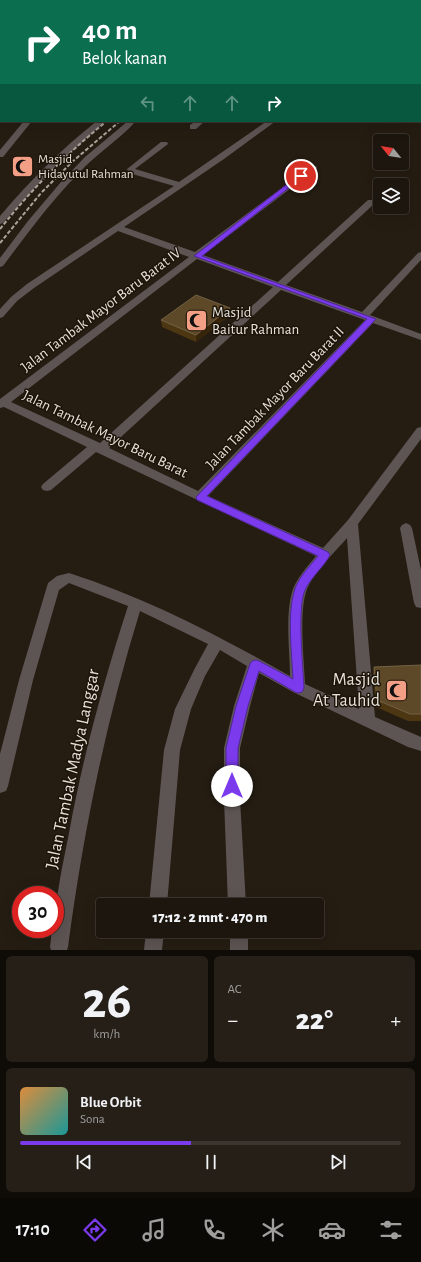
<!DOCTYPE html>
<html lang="id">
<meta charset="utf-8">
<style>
body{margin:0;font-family:"Alegreya Sans",sans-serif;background:#251f17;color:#f1f3f6;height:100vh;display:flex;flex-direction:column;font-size:15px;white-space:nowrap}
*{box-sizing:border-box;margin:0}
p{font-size:13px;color:#a09f9e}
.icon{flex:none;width:22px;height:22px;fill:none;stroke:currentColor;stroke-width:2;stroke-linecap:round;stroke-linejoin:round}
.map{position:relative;height:950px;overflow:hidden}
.details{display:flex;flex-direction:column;gap:6px;padding:6px;background:#0f0c08;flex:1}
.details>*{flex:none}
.guide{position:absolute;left:0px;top:0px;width:421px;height:122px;box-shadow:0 4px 16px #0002,0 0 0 1px #3a352e;background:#0b6e4f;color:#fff;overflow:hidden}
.needle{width:26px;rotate:300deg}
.controls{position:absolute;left:373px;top:134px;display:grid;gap:8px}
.controls a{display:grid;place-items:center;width:36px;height:36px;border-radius:4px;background:#1c160e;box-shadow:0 4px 16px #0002,0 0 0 1px #3a352e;font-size:20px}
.speed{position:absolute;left:12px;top:886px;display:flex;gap:8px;font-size:20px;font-weight:700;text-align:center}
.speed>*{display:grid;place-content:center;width:52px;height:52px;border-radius:50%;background:#1c160e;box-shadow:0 4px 16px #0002,0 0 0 1px #3a352e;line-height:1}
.speed .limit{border:6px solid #d22;background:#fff;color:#111}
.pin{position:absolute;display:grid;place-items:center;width:34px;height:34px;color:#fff;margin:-17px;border:2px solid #fff;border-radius:50%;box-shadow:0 1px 4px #0007}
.me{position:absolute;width:44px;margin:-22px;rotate:0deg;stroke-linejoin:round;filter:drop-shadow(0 0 3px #0008)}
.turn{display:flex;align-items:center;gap:14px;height:84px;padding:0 16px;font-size:18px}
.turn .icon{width:52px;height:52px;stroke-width:2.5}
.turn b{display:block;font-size:28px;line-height:34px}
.lanes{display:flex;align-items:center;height:38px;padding:0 16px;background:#0003;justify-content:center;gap:20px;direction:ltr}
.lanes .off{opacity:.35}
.big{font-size:30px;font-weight:800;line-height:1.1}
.details .widget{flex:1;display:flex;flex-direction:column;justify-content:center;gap:6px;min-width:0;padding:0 14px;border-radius:6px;background:#251f17}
.details .dial{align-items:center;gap:0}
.dial b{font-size:52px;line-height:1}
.song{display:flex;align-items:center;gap:12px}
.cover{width:48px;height:48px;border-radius:6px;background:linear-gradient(135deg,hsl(30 70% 55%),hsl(180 70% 35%))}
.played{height:4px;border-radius:2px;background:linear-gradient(90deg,#7c3aed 45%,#3a352e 45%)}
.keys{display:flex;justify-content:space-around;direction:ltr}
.heat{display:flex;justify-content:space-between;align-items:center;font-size:22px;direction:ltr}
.details .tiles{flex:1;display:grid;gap:6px;grid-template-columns:1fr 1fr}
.widget:last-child{grid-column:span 2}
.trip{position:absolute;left:96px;top:898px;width:228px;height:40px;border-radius:4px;background:#1c160e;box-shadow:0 4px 16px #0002,0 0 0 1px #3a352e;font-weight:800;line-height:40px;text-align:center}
.tabs{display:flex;height:64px;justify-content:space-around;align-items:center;background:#0b0906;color:#a09f9e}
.tabs .icon{width:28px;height:28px}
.tabs .current{color:#7c3aed}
.tabs b{font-size:18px;color:#f1f3f6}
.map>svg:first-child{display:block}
</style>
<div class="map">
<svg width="421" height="950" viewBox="0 0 421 950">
<rect width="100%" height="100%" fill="#251d12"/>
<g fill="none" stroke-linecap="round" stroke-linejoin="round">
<!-- street -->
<g fill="#5d5554" fill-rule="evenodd">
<polygon points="78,0 86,0 77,1"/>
<polygon points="145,0 154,0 155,1 146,1"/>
<polygon points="182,0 191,0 192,1 183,1"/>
<polygon points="233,0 241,0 232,1"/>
<polygon points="308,0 316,0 307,1"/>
<polygon points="338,0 346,0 337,1"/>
<polygon points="399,0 405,0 398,1"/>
<polygon points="420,11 421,12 421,16 420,15"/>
<rect x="420" y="22" width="1" height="4"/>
<rect x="0" y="29" width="1" height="4"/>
<rect x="420" y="33" width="1" height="4"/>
<rect x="420" y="44" width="1" height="4"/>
<rect x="0" y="61" width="1" height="4"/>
<rect x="0" y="86" width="1" height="4"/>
<rect x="0" y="96" width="1" height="4"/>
<polygon points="24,121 32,121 3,157 0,157 0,150"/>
<path d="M97,121H106L51,170L3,223L0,224V216C30,181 61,149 97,121Z"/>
<path d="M128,121H136C119,140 96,154 79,173C51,201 27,234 3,266L0,267V258L28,221L61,182L85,157Z"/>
<polygon points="196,121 205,121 196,129 190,129 190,125"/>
<path d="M267,121H276L224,159L124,227L195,252L313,165L317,167L316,169L203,255L278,282L368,200H374L375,202L374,204L286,285L362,312L418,253L421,252V260L370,315L421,334V340L373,323L208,496L323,548L348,520L417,428L421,427V439L358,524L375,717L421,737V751L408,747L293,692L259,673L250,706L240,748V799L246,905H228L224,799V748L234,706L247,666L220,650L205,676L191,709L180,750L167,905H149L164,750L175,709L194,670L208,644L140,611C106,721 83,833 68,947L67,950H51L50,947L52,929H55C55,897 63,864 69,833C83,756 104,680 128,606L69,583L59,590L33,680L8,786L6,791L0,793V754L19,680L48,583L57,576L69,573C147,598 219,636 290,676C290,651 285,617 292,592C296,579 307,567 316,556L96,452L51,490L47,491L43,490L41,487L43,484L87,447L4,407L0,408V399L189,257L118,231L34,288L17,301L3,317L0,318V309L11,297L27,284L174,186L129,173L127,169L161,142H167L168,144L135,169L179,182ZM197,259L273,287L100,443L11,402ZM281,290L365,320L198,491L109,448ZM347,538L359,709L305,684C304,660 299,614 306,592C312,574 334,553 347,538Z"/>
<polygon points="406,523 410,525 412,528 421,570 421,608 416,607 414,603 400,528 402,525"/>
<polygon points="146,931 164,931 162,950 144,950"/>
<rect x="230" y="931" width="18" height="19"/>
</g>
<!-- rail-far1 -->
<g stroke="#aaa49b" stroke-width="1.5" stroke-dasharray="3 1.5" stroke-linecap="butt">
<polyline points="318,1 321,0"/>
<polyline points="328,1 330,0"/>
</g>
<!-- rail -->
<g stroke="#aaa49b" stroke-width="2" stroke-dasharray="4 2" stroke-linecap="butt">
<path d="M0,229C32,189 67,153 107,121"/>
<polyline points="0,243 41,193 72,162 120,121"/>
</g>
</g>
<!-- wall -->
<g fill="#4d3713">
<polygon points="230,308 230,315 196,342 162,327 161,320"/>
<polygon points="421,665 421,721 408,721 376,707 373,674 374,667"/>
</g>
<!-- shaded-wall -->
<polygon fill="#36250a" points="230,308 230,315 196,342 196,335"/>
<!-- building -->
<g fill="#5d4928" stroke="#726144">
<polygon points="196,295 230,308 196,335 161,320"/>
<polygon points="421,665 421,714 410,714 377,700 374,667"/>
</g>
<!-- route -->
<path fill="#7c3aed" stroke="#51269a" d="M299,175L304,176L202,256L376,319L207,496L328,552L330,555C323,568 311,577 305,590C297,607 303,667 304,688L302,692L298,693L295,692L259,671L248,706L238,748V786L237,790L232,792L228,790L226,786V748L236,706L250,664L252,661L256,660L259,661L293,679C292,654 287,616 294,592C297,579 309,567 318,556L197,500L196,497L367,319L194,256Z"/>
<!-- icons -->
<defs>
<symbol id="mosque-square" viewBox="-11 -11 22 22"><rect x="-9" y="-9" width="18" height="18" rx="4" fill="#f39f85" stroke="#1c1409"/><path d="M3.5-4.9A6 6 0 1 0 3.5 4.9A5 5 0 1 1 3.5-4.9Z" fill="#111"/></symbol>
</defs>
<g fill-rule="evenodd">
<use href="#mosque-square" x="10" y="154" width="25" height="25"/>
<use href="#mosque-square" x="184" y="308" width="25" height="25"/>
<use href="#mosque-square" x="384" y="678" width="25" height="25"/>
</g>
<g text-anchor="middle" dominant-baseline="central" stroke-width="3" stroke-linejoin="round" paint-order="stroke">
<!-- far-poi labels -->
<g font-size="13" fill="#e6e1d9" stroke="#1c1409" text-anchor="start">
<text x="38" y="159">Masjid<tspan x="38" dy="15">Hidayutul Rahman</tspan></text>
</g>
<!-- street labels -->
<g font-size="15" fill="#e6e1d9" stroke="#1c1409">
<text transform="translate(101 310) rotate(-37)">Jalan Tambak Mayor Baru Barat IV</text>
<text transform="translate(275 398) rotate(-46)">Jalan Tambak Mayor Baru Barat II</text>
<text transform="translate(105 434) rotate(26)">Jalan Tambak Mayor Baru Barat</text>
</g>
<!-- poi labels -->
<g font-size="15" fill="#e6e1d9" stroke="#1c1409" text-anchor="start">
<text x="212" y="312">Masjid<tspan x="212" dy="17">Baitur Rahman</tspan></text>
</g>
<!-- near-poi labels -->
<g font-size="18" fill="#e6e1d9" stroke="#1c1409" text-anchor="end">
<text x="380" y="680">Masjid<tspan x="380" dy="21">At Tauhid</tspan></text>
</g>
<!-- near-street labels -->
<g font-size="18" fill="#e6e1d9" stroke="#1c1409">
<text transform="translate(73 769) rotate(-78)">Jalan Tambak Madya Langgar</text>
</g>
</g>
</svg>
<div class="controls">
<a><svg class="needle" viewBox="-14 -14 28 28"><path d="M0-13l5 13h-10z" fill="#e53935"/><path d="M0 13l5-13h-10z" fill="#a09f9e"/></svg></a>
<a><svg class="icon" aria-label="layers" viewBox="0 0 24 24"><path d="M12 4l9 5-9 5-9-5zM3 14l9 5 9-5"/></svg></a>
</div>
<div class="speed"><div class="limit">30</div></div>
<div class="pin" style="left:301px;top:176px;background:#d93025"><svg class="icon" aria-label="arrive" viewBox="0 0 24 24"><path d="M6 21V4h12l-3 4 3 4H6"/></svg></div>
<svg class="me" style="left:232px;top:786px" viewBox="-20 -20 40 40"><circle r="19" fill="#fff"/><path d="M0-13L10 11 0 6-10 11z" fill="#7c3aed"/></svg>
<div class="trip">17:12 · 2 mnt · 470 m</div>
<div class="guide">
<div class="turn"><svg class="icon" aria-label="right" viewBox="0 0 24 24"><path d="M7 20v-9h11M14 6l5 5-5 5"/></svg><div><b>40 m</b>Belok kanan</div></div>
<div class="lanes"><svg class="icon off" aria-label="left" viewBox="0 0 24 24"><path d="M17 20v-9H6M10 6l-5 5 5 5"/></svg><svg class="icon off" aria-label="ahead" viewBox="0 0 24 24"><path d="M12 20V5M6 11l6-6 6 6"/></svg><svg class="icon off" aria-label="ahead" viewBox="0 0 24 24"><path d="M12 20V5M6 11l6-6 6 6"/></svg><svg class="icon" aria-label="right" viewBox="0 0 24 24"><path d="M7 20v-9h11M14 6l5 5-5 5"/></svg></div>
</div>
</div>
<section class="details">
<div class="tiles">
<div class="widget dial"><b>26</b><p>km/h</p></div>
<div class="widget"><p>AC</p>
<div class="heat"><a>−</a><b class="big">22°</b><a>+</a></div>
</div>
<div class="widget">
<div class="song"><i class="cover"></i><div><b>Blue Orbit</b><p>Sona</p></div></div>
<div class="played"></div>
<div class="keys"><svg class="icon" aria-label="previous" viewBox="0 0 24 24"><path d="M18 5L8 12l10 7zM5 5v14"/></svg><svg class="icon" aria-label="pause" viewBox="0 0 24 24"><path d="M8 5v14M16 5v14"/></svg><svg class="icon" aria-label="next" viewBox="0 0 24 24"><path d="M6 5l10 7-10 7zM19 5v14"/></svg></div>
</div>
</div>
</section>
<nav class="tabs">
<b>17:10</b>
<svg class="icon current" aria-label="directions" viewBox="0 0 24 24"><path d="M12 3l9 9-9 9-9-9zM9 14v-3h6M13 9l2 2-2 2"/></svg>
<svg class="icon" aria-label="music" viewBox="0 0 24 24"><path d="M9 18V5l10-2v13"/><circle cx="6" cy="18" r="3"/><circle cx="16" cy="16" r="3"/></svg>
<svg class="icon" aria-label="phone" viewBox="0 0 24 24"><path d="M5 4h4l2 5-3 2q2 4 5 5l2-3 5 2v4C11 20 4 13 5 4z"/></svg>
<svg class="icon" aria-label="climate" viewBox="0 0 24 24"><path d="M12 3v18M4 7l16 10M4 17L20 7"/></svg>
<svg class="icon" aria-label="car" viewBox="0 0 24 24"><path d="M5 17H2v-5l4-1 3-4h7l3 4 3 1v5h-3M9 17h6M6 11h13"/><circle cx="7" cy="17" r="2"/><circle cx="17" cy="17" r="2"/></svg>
<svg class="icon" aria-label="filters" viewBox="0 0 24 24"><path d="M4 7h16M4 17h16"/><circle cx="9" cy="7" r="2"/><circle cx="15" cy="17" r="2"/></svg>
</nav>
